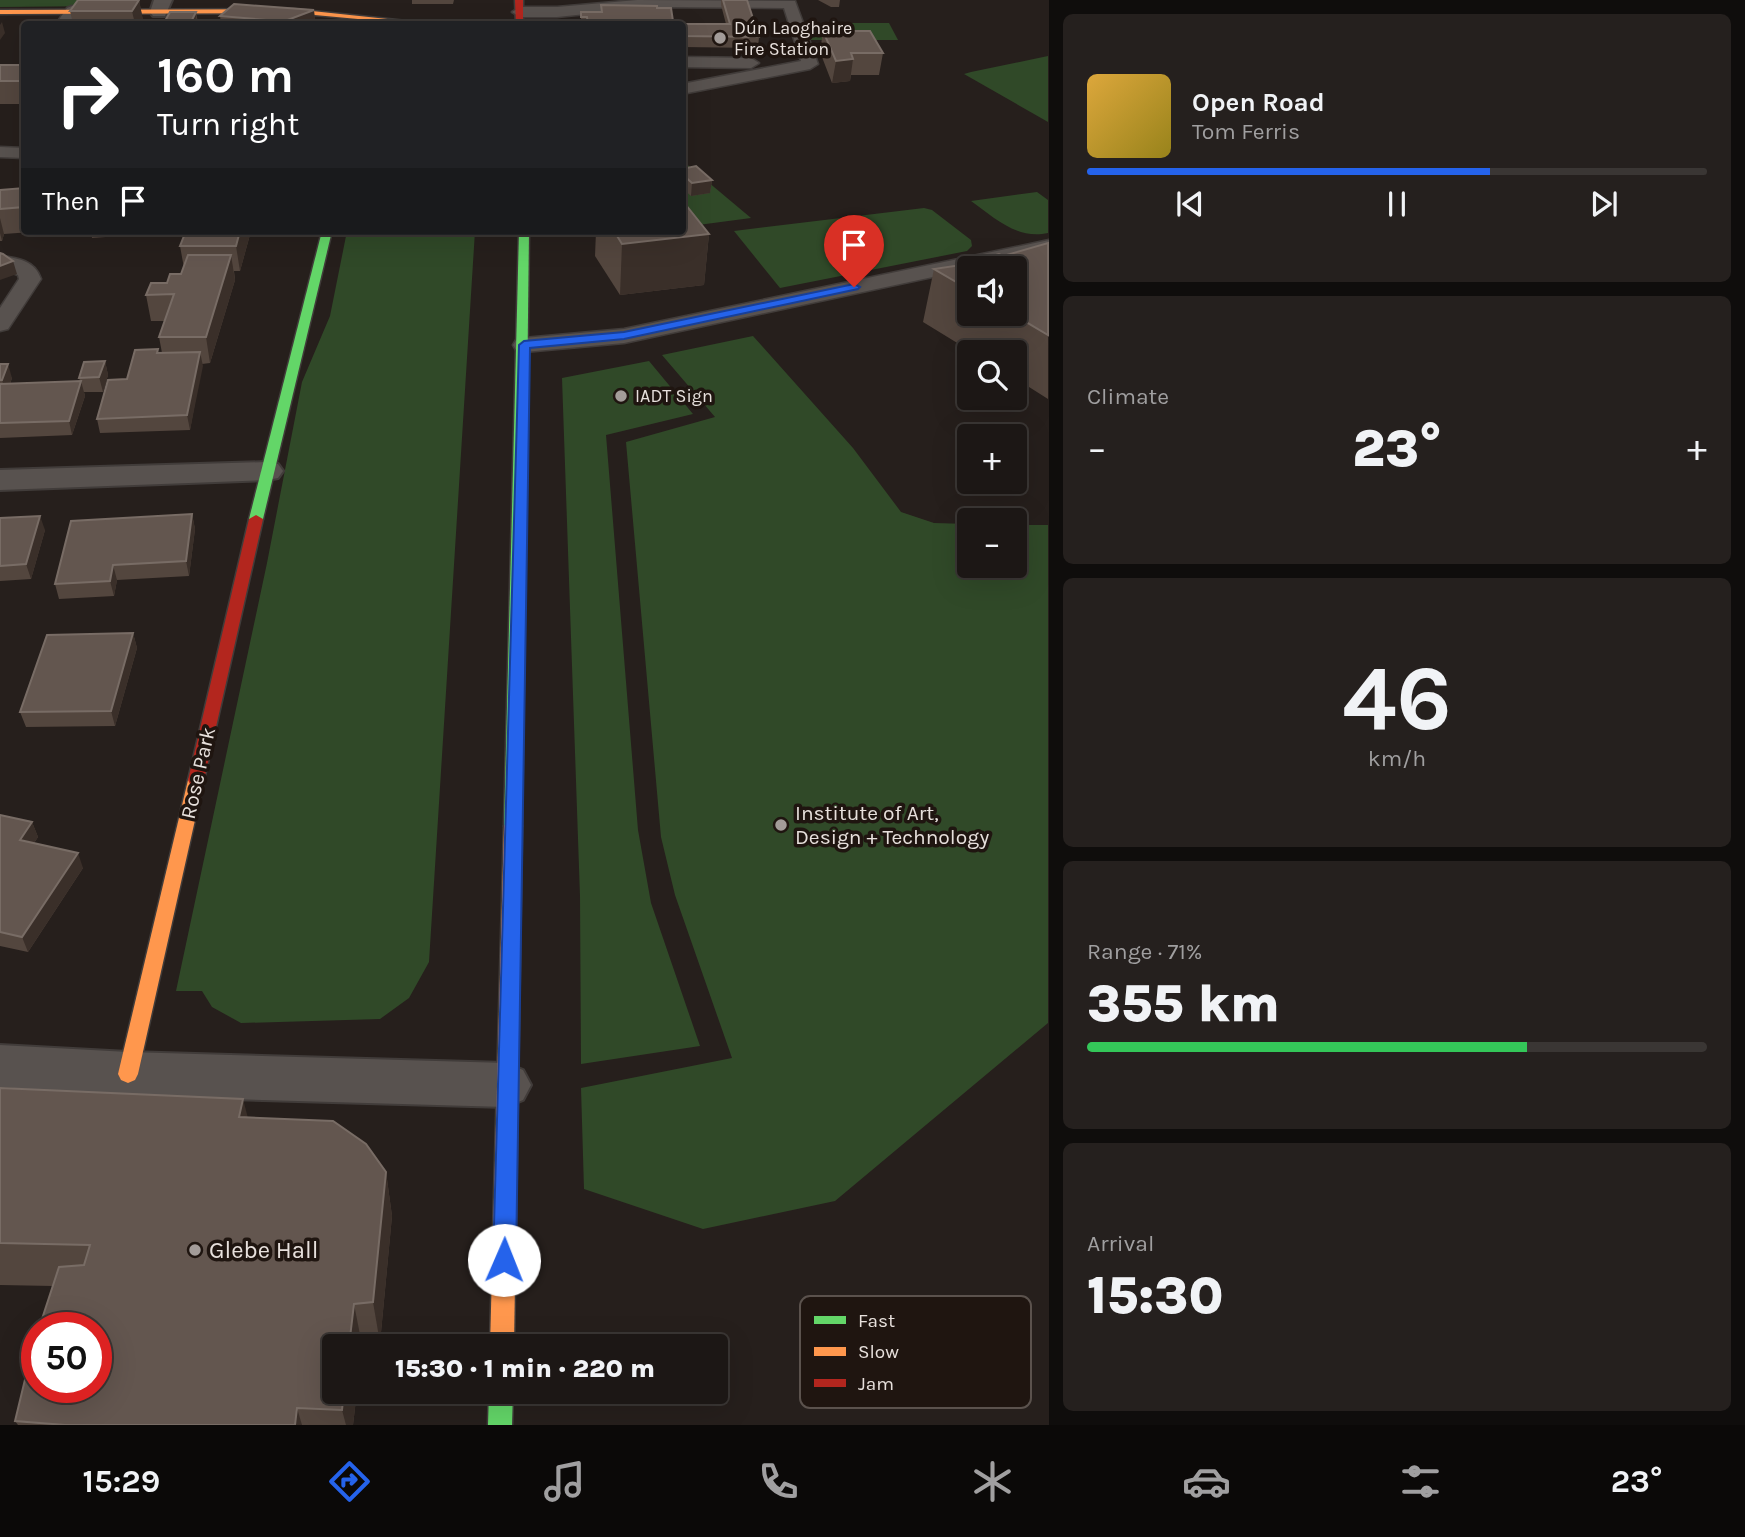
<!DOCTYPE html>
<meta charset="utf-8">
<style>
body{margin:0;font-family:Karla,sans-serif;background:#25201e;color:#f1f3f6;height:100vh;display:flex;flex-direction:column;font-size:26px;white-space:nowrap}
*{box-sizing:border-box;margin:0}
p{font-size:23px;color:#a09fa0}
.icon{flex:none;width:38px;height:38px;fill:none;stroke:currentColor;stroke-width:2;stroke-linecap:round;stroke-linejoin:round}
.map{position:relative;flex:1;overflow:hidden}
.drawer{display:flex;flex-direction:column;gap:14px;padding:14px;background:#0f0d0c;width:696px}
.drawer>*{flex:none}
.hud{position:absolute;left:21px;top:21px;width:665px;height:214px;border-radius:7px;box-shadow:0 7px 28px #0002,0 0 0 2px #3a3634;background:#202124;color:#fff;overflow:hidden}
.buttons{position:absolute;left:957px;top:256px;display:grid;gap:14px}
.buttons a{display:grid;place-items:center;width:70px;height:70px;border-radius:7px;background:#1c1715;box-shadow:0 7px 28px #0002,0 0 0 2px #3a3634;font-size:35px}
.speed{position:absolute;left:21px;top:1312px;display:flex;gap:14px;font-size:35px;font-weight:700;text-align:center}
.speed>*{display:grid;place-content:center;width:91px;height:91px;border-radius:50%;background:#1c1715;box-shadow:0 7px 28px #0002,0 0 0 2px #3a3634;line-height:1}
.speed .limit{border:10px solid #d22;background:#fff;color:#111}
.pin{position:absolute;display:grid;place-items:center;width:60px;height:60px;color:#fff;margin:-72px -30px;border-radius:50% 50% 50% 0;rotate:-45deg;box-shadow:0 0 7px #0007}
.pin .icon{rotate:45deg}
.me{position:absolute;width:77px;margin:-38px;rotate:1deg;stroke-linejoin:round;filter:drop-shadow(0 0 5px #0008)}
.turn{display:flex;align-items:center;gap:24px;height:147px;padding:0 21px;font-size:32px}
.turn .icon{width:91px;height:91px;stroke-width:2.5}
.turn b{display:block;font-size:49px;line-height:60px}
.then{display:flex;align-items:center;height:66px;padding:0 21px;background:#0003;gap:14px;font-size:26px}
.big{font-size:52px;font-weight:800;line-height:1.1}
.drawer .tile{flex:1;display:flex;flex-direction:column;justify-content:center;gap:10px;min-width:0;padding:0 24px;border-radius:10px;background:#25201e}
.drawer .dial{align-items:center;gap:0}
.dial b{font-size:91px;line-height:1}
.song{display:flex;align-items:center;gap:21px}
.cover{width:84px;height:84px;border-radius:10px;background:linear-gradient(135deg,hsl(40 70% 55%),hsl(50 70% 35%))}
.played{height:7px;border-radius:4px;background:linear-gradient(90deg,#2563eb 65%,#3a3634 65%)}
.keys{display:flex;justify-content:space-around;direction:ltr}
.heat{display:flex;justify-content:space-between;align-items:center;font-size:38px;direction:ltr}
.charge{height:10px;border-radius:5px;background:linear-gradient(90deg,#34c759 71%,#3a3634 0)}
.trip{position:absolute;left:322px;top:1334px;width:406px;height:70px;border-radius:7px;background:#1c1715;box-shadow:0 7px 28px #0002,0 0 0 2px #3a3634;font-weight:800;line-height:70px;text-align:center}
.tabs{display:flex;height:112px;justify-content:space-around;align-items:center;background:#0b0908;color:#a09fa0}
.tabs .icon{width:49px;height:49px}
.tabs .current{color:#2563eb}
.tabs b{font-size:32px;color:#f1f3f6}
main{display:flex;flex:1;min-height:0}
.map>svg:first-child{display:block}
</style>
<main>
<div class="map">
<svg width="1049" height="1425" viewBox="0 0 1049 1425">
<rect width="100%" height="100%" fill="#261f1c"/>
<!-- green -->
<g fill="#304928">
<polygon points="0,0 139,0 103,6 0,7"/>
<polygon points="793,23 889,23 898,40 799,40"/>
<polygon points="1048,56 1048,122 964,74 971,72"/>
<polygon points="683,161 751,218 683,227"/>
<path d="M1037,192L1048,200V233C1017,240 995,218 971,201Z"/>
<polygon points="924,208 932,210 971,240 972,246 967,251 780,288 734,231"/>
<polygon points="347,231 475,231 429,962 409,998 380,1019 241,1023 212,1007 202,991 176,991 267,563 302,382 330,316"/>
<polygon points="753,336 853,448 901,512 934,523 969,524 970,565 1015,565 1015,525 1048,525 1048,1023 835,1201 703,1229 584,1189 581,1088 732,1058 675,895 661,837 626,442 715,417 662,355"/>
<polygon points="649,361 693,414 606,435 638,830 651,903 700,1046 581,1064 580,896 562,378"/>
</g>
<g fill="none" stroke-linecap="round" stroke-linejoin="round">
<defs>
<g id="lane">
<polygon points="637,0 795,1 818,64 810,69 682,94 682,84 801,61 784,8 653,7 557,17 520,17 512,12 520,7 557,7"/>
<polygon points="72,6 80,11 70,24 56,24 67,8"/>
<polygon points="682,57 751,58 759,63 751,68 682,67"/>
<polygon points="0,147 24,148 24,158 0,157"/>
<polygon points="1049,240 1049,252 624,343 524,352 516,350 513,345 516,340 524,338 624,329"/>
<path d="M0,256C17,258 35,260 41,279L8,329L0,331V308L19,279L18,275L0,268Z"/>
</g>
<g id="street">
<polygon points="154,0 172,0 165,16 153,16 150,12"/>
<polygon points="267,462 278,464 283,471 278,478 267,480 0,490 0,470"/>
<polygon points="0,1045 128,1052 506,1063 523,1070 531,1085 523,1100 506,1107 128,1096 0,1087"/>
</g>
<g id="fast">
<polygon points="322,231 332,231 263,519 256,523 249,519"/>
<polygon points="519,231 529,231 522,826 519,831 507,831 504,826"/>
<polygon points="489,1391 513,1391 512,1425 488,1425"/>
</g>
<g id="slow">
<polygon points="293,9 435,24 412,24 293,13 0,14 0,10"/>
<polygon points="196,774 202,776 204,780 138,1074 135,1080 128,1083 121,1080 118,1074 188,780 190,776"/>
<polygon points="513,820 519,821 522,826 514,1346 490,1346 504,826 507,821"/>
</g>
<g id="jam">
<polygon points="515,0 523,0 523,24 516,24"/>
<polygon points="256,515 263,519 204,780 202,784 190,784 188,780 249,519"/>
</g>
</defs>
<!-- lane casing -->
<use href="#lane" stroke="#413c3a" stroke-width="3"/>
<!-- street casing -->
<use href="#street" stroke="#413c3a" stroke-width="4"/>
<!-- fast casing -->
<use href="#fast" stroke="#413c3a" stroke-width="3"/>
<!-- slow casing -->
<use href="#slow" stroke="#413c3a" stroke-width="3"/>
<!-- jam casing -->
<use href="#jam" stroke="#413c3a" stroke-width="3"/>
<!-- lane -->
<use href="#lane" fill="#58524f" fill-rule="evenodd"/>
<!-- street -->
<use href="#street" fill="#58524f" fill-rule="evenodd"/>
<!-- fast -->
<use href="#fast" fill="#63d668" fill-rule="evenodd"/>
<!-- slow -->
<use href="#slow" fill="#ff974d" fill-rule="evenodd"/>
<!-- jam -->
<use href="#jam" fill="#b3261e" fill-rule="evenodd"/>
</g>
<!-- wall -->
<g fill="#53463e" fill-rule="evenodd">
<polygon points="139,0 143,21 165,21 196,12 198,23 197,24 73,24 70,11"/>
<polygon points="412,0 454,0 453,4 412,4"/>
<polygon points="721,0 747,0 759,37 758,48 682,47 682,24 581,24 581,12 601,12 601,5 657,8 673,21 673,24 726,24 721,5"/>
<polygon points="818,0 840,0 839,7 831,7"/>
<polygon points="314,10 315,24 221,24 220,16"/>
<polygon points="823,31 883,53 879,75 851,75 850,81 832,83 820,52"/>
<rect x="0" y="65" width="24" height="39"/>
<polygon points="682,169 712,180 710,193 691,196 682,188"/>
<polygon points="24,188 24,231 45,231 4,234 2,241 0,241 0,190"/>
<polygon points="91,231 147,231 147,234 92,238"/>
<polygon points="251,231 240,271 234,271 235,280 210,363 202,364 190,430 100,433 97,419 127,379 159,353 162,353 159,337 165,321 151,321 146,295 181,274 184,268 180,246"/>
<polygon points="596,231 682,231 709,234 704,285 620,295 595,256"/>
<path d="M1048,243V399L1015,378V352H972L923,322L934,269L978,263L979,260L1003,256ZM970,268L1015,313H970Z"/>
<polygon points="105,361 108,375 103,392 84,392 85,396 72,435 0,438 0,364 12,378 10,384 80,381 79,378"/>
<polygon points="192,514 195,529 189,576 117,580 114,596 59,599 55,584"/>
<polygon points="0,518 45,530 31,579 0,581"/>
<polygon points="133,633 137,648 115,726 26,727 20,712"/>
<polygon points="0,815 32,822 38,837 34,843 83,868 28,952 0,946"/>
<polygon points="0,1088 247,1117 386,1172 392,1216 380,1343 362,1345 362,1346 334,1346 334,1391 357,1391 353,1425 18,1425 15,1421 96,1388 96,1328 48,1328 42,1319 53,1286 0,1285"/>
</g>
<!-- shaded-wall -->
<g fill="#3a2f29">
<polygon points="139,0 143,20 141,24 135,24 132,11"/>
<polygon points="314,10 315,24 277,24"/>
<polygon points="196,12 197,24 190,24"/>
<polygon points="2,22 5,33 0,40 0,25"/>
<polygon points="853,59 850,81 832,83 836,61"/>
<polygon points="712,180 710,193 691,196 692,183"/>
<polygon points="0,218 4,234 2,241 0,233"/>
<polygon points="240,231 251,231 240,271 236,246"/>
<polygon points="709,234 704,285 620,295 622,244"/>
<polygon points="231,255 235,280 210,363 206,337"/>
<polygon points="13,261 17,274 0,280 0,266"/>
<polygon points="200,352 203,366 190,430 187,415"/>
<polygon points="105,361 108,375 103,392 99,377"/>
<polygon points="8,364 12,378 6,394 2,380"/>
<polygon points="81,381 85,396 72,435 69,421"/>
<polygon points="192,514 195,529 189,576 186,561"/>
<polygon points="40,516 45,530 31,579 26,564"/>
<polygon points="113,565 117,580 114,596 110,581"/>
<polygon points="133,633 137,648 115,726 111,711"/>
<polygon points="32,822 38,837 26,855 20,840"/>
<polygon points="78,853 83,868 28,952 22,937"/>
<polygon points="243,1099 255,1145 239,1117"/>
<polygon points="386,1172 392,1216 380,1343 373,1302"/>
<polygon points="354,1304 362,1345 362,1346 349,1346"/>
<polygon points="344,1391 357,1391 353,1425 346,1425 342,1410"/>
<polygon points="297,1408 302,1425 295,1425"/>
</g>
<!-- building -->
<g fill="#63564f" stroke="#786c65" stroke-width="2">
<polygon points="78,0 139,0 132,11 70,11"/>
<polygon points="723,0 747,0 759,37 682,36 682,24 581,24 588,24 587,17 581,17 581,12 602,12 601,5 657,6 657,8 671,8 673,21 660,21 660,24 730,24"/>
<polygon points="234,4 314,10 277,24 263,23 267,20 220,16"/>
<polygon points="170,12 196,12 190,24 95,24 97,21 165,21"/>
<polygon points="823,31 870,31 883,53 851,53 853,59 836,61"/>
<rect x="0" y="65" width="24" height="16"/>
<polygon points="696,166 712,180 692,183 682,174 682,169"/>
<polygon points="24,188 24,207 0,209 0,190"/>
<polygon points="682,200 709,234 622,244 614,231 682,231"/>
<polygon points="186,231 240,231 236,246 180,246"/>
<polygon points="1048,243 1048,335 1011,313 1015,313 1015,268 970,268 970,290 934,269 982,262 979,260 999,254 1003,256"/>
<polygon points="0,253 3,254 13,261 0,266"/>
<polygon points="188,255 231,255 206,337 159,337 174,294 146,295 151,283 167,283 170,274 181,274"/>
<polygon points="158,349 157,353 200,352 187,415 97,419 108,380 127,379 135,350"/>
<polygon points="105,361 99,377 79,378 84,362"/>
<polygon points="0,364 8,364 2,380 0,380"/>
<polygon points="81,381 69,421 0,423 0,384"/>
<polygon points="192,514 186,561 113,565 110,581 55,584 71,521"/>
<polygon points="40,516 26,564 0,566 0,518"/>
<polygon points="133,633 111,711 20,712 47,635"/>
<polygon points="0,815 32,822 20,840 78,853 22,937 0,932"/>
<polygon points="0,1088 243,1099 239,1117 333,1121 366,1144 386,1172 373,1302 354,1304 349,1346 334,1346 334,1391 344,1391 342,1410 297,1408 295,1425 65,1425 15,1421 28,1367 37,1368 37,1388 96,1388 96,1328 69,1328 71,1320 42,1319 59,1267 84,1265 90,1245 0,1243"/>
</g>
<!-- route -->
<polygon fill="#2563eb" stroke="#184099" stroke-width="2" points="854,284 860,287 858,289 624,339 530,348 516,1260 512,1267 504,1271 496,1267 493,1260 519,345 524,341 624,332"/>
<!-- markers -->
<g fill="#a39c99" stroke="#1f1510" stroke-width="2.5">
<circle cx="720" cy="38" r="7"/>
<circle cx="621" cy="396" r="7"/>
<circle cx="781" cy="825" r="7"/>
<circle cx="195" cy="1250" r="7"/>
</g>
<g text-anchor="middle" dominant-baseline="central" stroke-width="7" stroke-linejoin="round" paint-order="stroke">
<!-- far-poi labels -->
<g font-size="18" fill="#e7e0dc" stroke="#1f1510" text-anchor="start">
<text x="734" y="28">Dún Laoghaire<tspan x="734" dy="21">Fire Station</tspan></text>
<text x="635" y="396">IADT Sign</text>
</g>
<!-- street labels -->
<g font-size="21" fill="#e7e0dc" stroke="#1f1510">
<text transform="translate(198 773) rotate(-77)">Rose Park</text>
</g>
<!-- poi labels -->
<g font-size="21" fill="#e7e0dc" stroke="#1f1510" text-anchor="start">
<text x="795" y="813">Institute of Art,<tspan x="795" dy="24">Design + Technology</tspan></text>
</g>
<!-- near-poi labels -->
<g font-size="24" fill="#e7e0dc" stroke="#1f1510" text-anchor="start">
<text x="209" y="1250">Glebe Hall</text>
</g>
</g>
<!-- legend -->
<rect x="800" y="1296" width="231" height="112" rx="10" fill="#1f1510" stroke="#5b524d" stroke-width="2"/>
<rect x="814" y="1316" width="32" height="8" fill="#63d668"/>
<rect x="814" y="1347" width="32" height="9" fill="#ff974d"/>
<rect x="814" y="1379" width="32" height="8" fill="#b3261e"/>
<g font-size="19" fill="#e7e0dc">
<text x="858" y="1327">Fast</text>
<text x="858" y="1358">Slow</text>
<text x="858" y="1390">Jam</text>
</g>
</svg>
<div class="buttons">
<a><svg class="icon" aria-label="sound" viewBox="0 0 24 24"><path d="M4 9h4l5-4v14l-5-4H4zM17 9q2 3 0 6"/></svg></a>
<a><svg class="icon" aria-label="search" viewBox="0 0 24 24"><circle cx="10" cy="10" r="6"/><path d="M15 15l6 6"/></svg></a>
<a>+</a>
<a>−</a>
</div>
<div class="speed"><div class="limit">50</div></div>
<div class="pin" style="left:854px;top:287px;background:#d93025"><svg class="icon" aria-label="arrive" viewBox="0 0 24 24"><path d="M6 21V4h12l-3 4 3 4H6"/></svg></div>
<svg class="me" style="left:504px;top:1260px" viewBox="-20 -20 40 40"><circle r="19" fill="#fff"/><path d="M0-13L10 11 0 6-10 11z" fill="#2563eb"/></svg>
<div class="trip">15:30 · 1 min · 220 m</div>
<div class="hud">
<div class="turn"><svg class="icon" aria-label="right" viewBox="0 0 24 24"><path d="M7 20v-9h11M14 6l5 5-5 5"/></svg><div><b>160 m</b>Turn right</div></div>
<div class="then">Then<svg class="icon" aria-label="arrive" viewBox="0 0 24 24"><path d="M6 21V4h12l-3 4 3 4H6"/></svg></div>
</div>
</div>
<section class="drawer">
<div class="tile">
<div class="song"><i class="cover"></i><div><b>Open Road</b><p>Tom Ferris</p></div></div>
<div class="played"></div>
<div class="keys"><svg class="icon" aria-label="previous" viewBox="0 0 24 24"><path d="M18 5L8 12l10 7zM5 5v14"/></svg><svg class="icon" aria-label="pause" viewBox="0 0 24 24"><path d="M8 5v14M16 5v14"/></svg><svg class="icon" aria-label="next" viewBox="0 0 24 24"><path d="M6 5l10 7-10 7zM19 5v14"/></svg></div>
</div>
<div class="tile"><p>Climate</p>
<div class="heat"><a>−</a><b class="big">23°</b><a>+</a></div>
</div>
<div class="tile dial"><b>46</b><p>km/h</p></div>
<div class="tile"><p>Range · 71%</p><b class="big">355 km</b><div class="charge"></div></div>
<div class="tile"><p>Arrival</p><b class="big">15:30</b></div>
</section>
</main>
<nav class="tabs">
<b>15:29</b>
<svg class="icon current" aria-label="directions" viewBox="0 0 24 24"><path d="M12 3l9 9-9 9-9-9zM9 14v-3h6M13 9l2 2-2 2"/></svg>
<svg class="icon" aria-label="music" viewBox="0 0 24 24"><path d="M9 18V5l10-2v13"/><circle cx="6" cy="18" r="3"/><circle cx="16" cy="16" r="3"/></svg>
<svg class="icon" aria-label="phone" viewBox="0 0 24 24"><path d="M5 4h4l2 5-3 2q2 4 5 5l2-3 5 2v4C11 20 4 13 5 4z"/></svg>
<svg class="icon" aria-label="climate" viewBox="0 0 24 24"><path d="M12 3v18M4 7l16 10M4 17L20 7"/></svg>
<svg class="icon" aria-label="car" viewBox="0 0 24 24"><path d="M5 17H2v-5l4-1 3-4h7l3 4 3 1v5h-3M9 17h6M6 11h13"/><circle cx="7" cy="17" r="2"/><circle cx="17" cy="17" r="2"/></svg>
<svg class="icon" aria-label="filters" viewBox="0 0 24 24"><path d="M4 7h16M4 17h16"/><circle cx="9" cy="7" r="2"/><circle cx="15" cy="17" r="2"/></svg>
<b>23°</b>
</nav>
